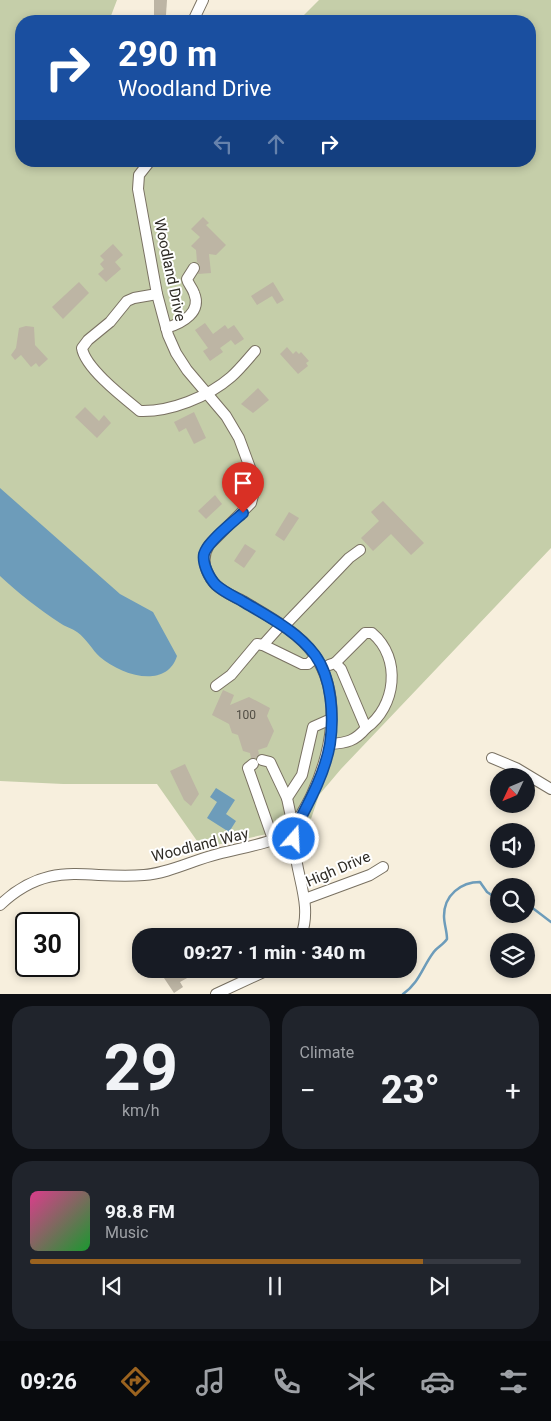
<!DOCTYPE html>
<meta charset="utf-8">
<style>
body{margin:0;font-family:Roboto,sans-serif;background:#20242c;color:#f1f3f6;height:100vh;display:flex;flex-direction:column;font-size:19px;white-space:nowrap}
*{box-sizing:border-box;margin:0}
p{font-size:16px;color:#9ea1a6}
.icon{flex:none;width:28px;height:28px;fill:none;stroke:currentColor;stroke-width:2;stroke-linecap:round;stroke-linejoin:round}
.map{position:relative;height:994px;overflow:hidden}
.sheet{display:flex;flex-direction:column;gap:12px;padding:12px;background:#0d0f14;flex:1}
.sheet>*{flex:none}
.top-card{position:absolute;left:15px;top:15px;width:521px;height:152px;border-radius:20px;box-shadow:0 2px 8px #0003;background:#1a4fa0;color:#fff;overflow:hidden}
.needle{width:32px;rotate:226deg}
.fabs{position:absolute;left:490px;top:768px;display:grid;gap:10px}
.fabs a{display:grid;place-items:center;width:45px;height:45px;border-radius:50%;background:#171b24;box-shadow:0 2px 8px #0003;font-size:25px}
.speed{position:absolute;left:15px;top:912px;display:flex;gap:10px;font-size:25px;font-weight:700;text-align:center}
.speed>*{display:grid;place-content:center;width:65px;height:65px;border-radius:50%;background:#171b24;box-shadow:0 2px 8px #0003;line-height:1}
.speed .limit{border:2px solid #111;border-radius:8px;background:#fff;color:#111}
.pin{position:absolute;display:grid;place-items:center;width:42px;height:42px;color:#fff;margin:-51px -21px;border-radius:50% 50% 50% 0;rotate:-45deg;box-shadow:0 0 5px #0007}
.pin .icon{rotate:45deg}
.me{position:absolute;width:55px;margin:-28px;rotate:19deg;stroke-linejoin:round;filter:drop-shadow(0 0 4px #0008)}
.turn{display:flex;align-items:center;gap:18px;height:105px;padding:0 20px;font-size:22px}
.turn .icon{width:65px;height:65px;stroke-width:2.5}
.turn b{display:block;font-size:35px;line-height:42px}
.lanes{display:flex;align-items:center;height:48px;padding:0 20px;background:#0003;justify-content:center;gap:25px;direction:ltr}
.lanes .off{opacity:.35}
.big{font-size:38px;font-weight:800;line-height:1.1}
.sheet .card{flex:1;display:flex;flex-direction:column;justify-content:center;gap:8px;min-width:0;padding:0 18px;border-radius:20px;background:#20242c}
.sheet .dial{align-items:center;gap:0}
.dial b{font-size:65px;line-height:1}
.song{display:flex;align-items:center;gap:15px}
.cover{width:60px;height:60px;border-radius:8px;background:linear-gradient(135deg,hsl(330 70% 55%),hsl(130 70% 35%))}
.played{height:5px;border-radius:2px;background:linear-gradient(90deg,#9b631f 80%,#363941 80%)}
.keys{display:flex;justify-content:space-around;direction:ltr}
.heat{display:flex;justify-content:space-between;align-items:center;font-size:28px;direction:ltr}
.sheet .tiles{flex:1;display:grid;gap:12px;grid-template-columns:1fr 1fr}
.card:last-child{grid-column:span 2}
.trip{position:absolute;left:132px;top:928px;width:285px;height:50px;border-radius:20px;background:#171b24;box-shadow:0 2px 8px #0003;font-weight:800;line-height:50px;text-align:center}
.tabs{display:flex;height:80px;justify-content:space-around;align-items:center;background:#090b0e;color:#9ea1a6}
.tabs .icon{width:35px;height:35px}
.tabs .active{color:#9b631f}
.tabs b{font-size:22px;color:#f1f3f6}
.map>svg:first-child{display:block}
</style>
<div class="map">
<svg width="551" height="994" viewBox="0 0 551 994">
<rect width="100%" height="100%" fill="#f7efdd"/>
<!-- green -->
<polygon fill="#c5cea9" points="0,0 117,0 109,21 21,21 21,161 530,161 530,21 298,21 319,0 551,0 551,548 341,769 319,795 309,825 202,848 157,784 63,784 0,781"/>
<!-- water -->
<g fill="#6d9cba">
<path d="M0,488L120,594L153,612L177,656C166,690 121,675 100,657C92,650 87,639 77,632C72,628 65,627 60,623C39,609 18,593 0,576Z"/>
<polygon points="216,788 235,800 226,814 236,821 229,832 207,818 217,802 210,797"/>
</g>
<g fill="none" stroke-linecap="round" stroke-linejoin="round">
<!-- stream -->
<g stroke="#6d9cba" stroke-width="2.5">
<polyline points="526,903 551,922"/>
<path d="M403,994C419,983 422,968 433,953C436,948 443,945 447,939C447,931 444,924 444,916C444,895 461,882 480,882L487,892L499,900"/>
</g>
</g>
<!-- building -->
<g fill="#bdb5a4">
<polygon points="154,0 167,0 166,15 154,15"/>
<polygon points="203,217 209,223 206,225 226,245 216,255 209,254 211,273 198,274 200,265 197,262 196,250 191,246 200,237 191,229"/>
<polygon points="113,244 123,255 115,262 121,269 106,282 98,274 104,269 100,264 104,260 100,256"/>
<polygon points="79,282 89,293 63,319 52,307"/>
<polygon points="273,282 284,300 277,304 272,296 257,305 251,296"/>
<polygon points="205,323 213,334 225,325 228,329 234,325 244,339 235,345 231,340 220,348 223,352 210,361 203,351 208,348 195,330"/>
<polygon points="26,326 34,327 35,345 48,359 39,367 36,363 31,367 21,355 15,360 11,355 16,348 19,328"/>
<polygon points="287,347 293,354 296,351 299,354 301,352 309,361 306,363 308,366 298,374 280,354"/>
<polygon points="258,388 269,400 253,413 241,404"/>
<polygon points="85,407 99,421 104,415 111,423 97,438 75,417"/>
<polygon points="194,412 206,438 194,444 186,428 179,432 174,422"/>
<polygon points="215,495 222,504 206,519 198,511"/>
<polygon points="383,501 424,543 411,555 391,534 373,551 361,538 379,521 371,512"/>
<polygon points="289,512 299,518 284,541 275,535"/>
<polygon points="245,544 256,551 244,568 234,561"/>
<polygon points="223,690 234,695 230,705 249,697 270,708 267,716 274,731 267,747 258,750 259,754 256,758 251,758 250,753 243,751 238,735 232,733 229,724 212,715"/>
<polygon points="185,764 199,794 191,806 184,800 170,771"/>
<polygon points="158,969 194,969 187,974 189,977 180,982 183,987 174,993"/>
</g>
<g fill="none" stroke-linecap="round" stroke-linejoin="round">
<defs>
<g id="minor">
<polyline points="193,21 203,0"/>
<path d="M150,161L139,175L138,189L157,294L168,335L176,353L187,370L226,416L239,438L256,484L251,503L209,545C201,558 205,572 214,583C222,592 233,596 243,601C268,616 299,632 315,656C343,697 331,753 312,794C307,806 296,820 294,832C293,838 295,845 295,851C298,880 312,907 301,936"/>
<path d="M157,294L134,298L127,301L110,322L88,340L82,348C85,368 124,398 140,411C170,412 208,397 231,377C240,369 247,360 255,351"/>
<path d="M166,328C183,323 202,312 194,293C192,287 188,284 187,279L194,268"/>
<polyline points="283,627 349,558 360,550"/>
<polyline points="263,645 281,625"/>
<path d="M335,663L365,633H372C402,658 396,707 366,728"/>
<path d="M329,665L335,663L341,669L366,728C355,741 347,743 330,744"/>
<polyline points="216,686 231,675 257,644 263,645 302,664 308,664 316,657"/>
<polyline points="492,758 516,768 551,789"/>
<polyline points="262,760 270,762 287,798"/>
<polyline points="253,764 248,768 274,842"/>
<polyline points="305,899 370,875 383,867"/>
<path d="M0,905C50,858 86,880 144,875C170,873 193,860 218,854C245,847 269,844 294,831L287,798L302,775L313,727L331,719"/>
<polyline points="216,994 270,969"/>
</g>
</defs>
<!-- minor casing -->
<use href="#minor" stroke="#797162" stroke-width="12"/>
<!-- minor -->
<use href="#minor" stroke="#fff" stroke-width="10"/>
</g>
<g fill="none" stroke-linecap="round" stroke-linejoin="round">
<defs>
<path id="route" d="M243,513C233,522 207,542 204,554C202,564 210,579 216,585C224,592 233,596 242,601C267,616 297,631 315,655C332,678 334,717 330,744C325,774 308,804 294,831V839"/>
</defs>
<!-- route casing -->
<use href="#route" stroke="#114b97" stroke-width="12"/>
<!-- route -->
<use href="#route" stroke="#1a73e8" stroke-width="9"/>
</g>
<g text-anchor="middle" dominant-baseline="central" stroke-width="4" stroke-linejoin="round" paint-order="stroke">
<!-- number labels -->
<g font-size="12" fill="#524e45">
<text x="246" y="715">100</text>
</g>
<!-- street labels -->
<g font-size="15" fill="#2e2b25" stroke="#fff">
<text transform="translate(170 270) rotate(78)">Woodland Drive</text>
<text transform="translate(200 845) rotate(-14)">Woodland Way</text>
<text transform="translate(338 869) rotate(-23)">High Drive</text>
</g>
</g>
</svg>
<div class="fabs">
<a><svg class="needle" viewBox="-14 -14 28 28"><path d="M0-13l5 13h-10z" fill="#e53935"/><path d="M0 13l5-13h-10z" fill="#9ea1a6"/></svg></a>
<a><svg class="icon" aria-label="sound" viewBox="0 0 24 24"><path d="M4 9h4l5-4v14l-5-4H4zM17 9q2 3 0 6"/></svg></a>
<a><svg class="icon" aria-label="search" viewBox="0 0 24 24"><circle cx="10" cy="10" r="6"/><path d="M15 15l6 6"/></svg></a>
<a><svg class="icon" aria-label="layers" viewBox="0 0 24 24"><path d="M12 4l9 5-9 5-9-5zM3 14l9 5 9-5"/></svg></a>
</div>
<div class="speed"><div class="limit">30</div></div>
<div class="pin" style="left:243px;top:513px;background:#d93025"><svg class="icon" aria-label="arrive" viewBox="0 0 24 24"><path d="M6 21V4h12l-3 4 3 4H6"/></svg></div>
<svg class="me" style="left:294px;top:839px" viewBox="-20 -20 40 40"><circle r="17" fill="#1a73e8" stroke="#fff" stroke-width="3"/><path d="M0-11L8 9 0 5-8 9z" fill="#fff"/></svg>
<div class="trip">09:27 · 1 min · 340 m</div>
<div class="top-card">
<div class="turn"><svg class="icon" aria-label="right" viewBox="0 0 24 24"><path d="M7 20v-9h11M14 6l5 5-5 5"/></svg><div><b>290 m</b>Woodland Drive</div></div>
<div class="lanes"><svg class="icon off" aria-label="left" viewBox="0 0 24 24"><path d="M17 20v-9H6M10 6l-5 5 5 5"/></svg><svg class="icon off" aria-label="ahead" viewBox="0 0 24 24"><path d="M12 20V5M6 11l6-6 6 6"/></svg><svg class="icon" aria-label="right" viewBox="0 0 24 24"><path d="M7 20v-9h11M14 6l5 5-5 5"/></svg></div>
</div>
</div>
<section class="sheet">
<div class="tiles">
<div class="card dial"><b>29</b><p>km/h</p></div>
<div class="card"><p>Climate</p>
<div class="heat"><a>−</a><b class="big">23°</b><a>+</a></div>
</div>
<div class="card">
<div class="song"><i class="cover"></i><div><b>98.8 FM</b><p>Music</p></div></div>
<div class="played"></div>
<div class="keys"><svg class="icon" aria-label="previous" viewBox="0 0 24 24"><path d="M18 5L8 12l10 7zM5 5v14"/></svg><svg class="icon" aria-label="pause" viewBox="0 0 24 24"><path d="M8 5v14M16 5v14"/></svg><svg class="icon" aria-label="next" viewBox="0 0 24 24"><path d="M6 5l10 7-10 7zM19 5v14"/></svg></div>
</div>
</div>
</section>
<nav class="tabs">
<b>09:26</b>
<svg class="icon active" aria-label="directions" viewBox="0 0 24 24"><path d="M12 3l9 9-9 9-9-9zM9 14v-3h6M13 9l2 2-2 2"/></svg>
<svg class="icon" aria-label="music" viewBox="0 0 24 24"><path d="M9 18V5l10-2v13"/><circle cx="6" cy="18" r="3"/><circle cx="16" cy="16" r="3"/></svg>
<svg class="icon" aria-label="phone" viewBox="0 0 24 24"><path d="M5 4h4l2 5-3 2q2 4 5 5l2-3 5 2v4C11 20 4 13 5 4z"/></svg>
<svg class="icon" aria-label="climate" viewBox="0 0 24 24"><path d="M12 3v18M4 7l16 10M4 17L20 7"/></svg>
<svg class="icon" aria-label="car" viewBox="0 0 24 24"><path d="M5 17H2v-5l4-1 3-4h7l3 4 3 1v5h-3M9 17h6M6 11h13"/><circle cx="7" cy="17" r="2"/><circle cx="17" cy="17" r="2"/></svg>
<svg class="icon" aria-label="filters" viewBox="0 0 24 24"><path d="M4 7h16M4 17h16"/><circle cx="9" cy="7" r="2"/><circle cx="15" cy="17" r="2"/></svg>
</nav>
